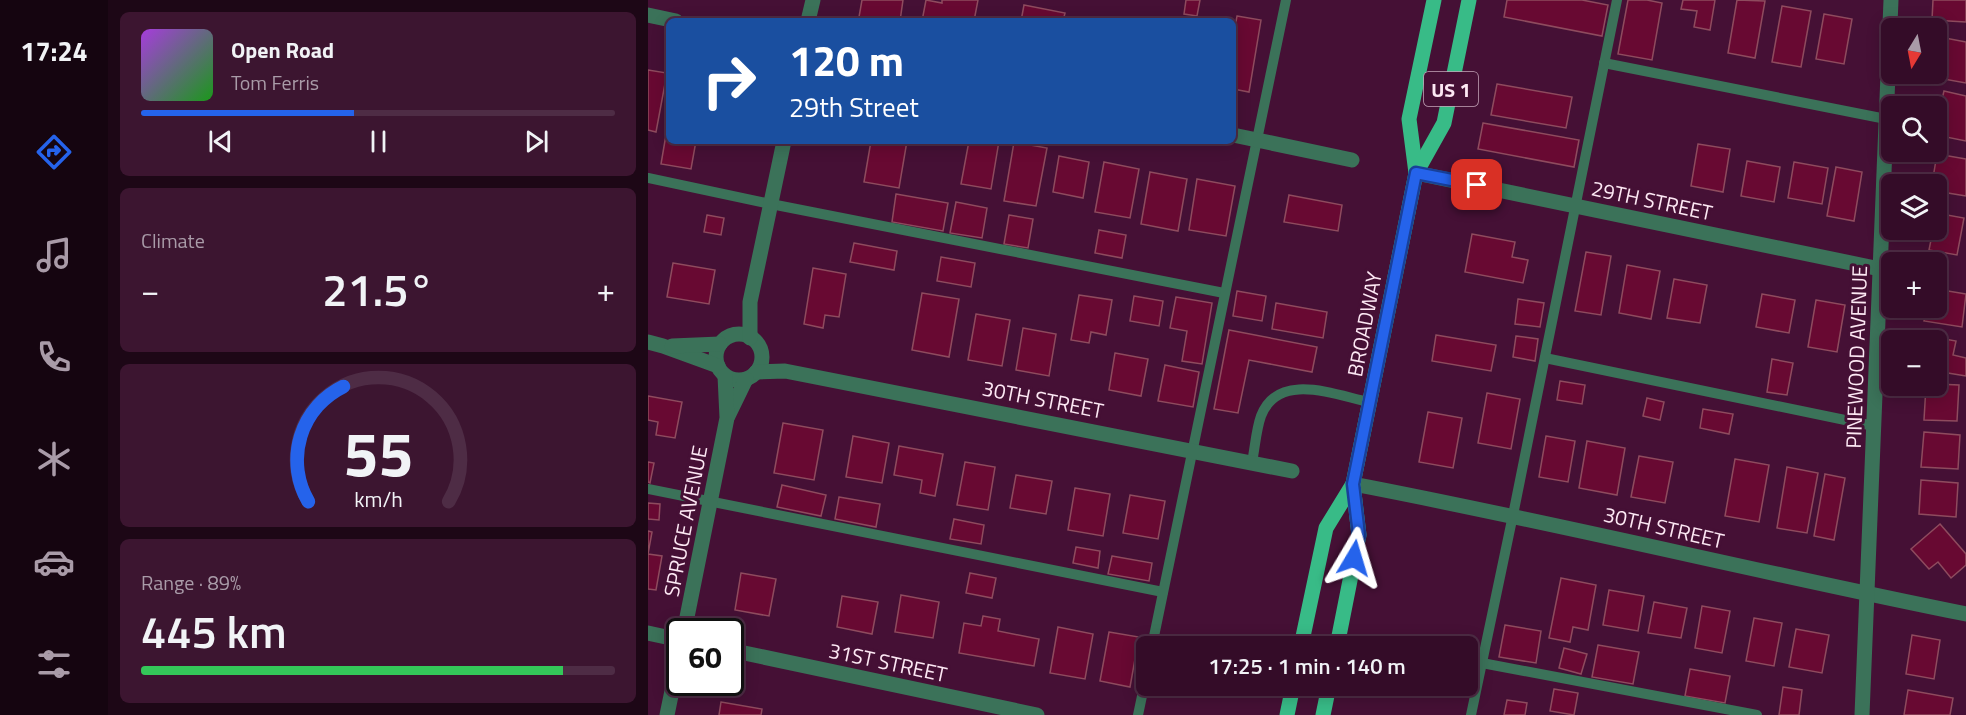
<!DOCTYPE html>
<meta charset="utf-8">
<style>
body{margin:0;font-family:"Titillium Web",sans-serif;background:#3c1530;color:#f1f3f6;height:100vh;display:flex;flex-direction:column;font-size:22px;white-space:nowrap}
*{box-sizing:border-box;margin:0}
p{font-size:20px;color:#a99ba8}
.icon{flex:none;width:33px;height:33px;fill:none;stroke:currentColor;stroke-width:2;stroke-linecap:round;stroke-linejoin:round}
.map{position:relative;flex:1;overflow:hidden}
.details{display:flex;flex-direction:column;gap:12px;padding:12px;background:#1d0716;width:540px}
.details>*{flex:none}
.top-card{position:absolute;left:18px;top:18px;width:570px;height:126px;border-radius:9px;box-shadow:0 3px 15px #0003,0 0 0 2px #4e2c45;background:#1a4fa0;color:#fff;overflow:hidden}
.needle{width:39px;rotate:190deg}
.fabs{position:absolute;left:1233px;top:18px;display:grid;gap:12px}
.fabs a{display:grid;place-items:center;width:66px;height:66px;border-radius:9px;background:#340c28;box-shadow:0 3px 15px #0003,0 0 0 2px #4e2c45;font-size:30px}
.speed{position:absolute;left:18px;top:618px;display:flex;gap:12px;font-size:30px;font-weight:700;text-align:center}
.speed>*{display:grid;place-content:center;width:78px;height:78px;border-radius:50%;background:#340c28;box-shadow:0 3px 15px #0003,0 0 0 2px #4e2c45;line-height:1}
.speed .limit{border:3px solid #111;border-radius:9px;background:#fff;color:#111}
.pin{position:absolute;display:grid;place-items:center;width:51px;height:51px;color:#fff;margin:-26px;border-radius:12px;box-shadow:0 3px 9px #0006}
.me{position:absolute;width:66px;margin:-33px;rotate:7deg;stroke-linejoin:round;filter:drop-shadow(0 0 4px #0008)}
.turn{display:flex;align-items:center;gap:21px;height:126px;padding:0 24px;font-size:27px}
.turn .icon{width:78px;height:78px;stroke-width:2.5}
.turn b{display:block;font-size:42px;line-height:51px}
.big{font-size:45px;font-weight:600;line-height:1.1}
.details .widget{flex:1;display:flex;flex-direction:column;justify-content:center;gap:9px;min-width:0;padding:0 21px;border-radius:9px;background:#3c1530}
.details .dial{align-items:center;gap:0}
.dial svg{height:156px;overflow:visible;fill:none;stroke:#4e2c45;stroke-width:7;stroke-linecap:round;text-anchor:middle}
.dial text{fill:#f1f3f6;stroke:none}
.song{display:flex;align-items:center;gap:18px}
.cover{width:72px;height:72px;border-radius:9px;background:linear-gradient(135deg,hsl(280 70% 55%),hsl(120 70% 35%))}
.played{height:6px;border-radius:3px;background:linear-gradient(90deg,#2563eb 45%,#4e2c45 45%)}
.keys{display:flex;justify-content:space-around;direction:ltr}
.heat{display:flex;justify-content:space-between;align-items:center;font-size:33px;direction:ltr}
.charge{height:9px;border-radius:4px;background:linear-gradient(90deg,#34c759 89%,#4e2c45 0)}
.trip{position:absolute;left:488px;top:636px;width:342px;height:60px;border-radius:9px;background:#340c28;box-shadow:0 3px 15px #0003,0 0 0 2px #4e2c45;font-weight:600;line-height:60px;text-align:center}
main{display:flex;flex:1;min-height:0}
.menu{display:flex;flex-direction:column;width:108px;justify-content:space-around;align-items:center;background:#150510;color:#a99ba8}
.menu .icon{width:42px;height:42px}
.menu .active{color:#2563eb}
.menu b{font-size:27px;color:#f1f3f6}
.map>svg:first-child{display:block}
</style>
<main>
<nav class="menu">
<b>17:24</b>
<svg class="icon active" aria-label="directions" viewBox="0 0 24 24"><path d="M12 3l9 9-9 9-9-9zM9 14v-3h6M13 9l2 2-2 2"/></svg>
<svg class="icon" aria-label="music" viewBox="0 0 24 24"><path d="M9 18V5l10-2v13"/><circle cx="6" cy="18" r="3"/><circle cx="16" cy="16" r="3"/></svg>
<svg class="icon" aria-label="phone" viewBox="0 0 24 24"><path d="M5 4h4l2 5-3 2q2 4 5 5l2-3 5 2v4C11 20 4 13 5 4z"/></svg>
<svg class="icon" aria-label="climate" viewBox="0 0 24 24"><path d="M12 3v18M4 7l16 10M4 17L20 7"/></svg>
<svg class="icon" aria-label="car" viewBox="0 0 24 24"><path d="M5 17H2v-5l4-1 3-4h7l3 4 3 1v5h-3M9 17h6M6 11h13"/><circle cx="7" cy="17" r="2"/><circle cx="17" cy="17" r="2"/></svg>
<svg class="icon" aria-label="filters" viewBox="0 0 24 24"><path d="M4 7h16M4 17h16"/><circle cx="9" cy="7" r="2"/><circle cx="15" cy="17" r="2"/></svg>
</nav>
<section class="details">
<div class="widget">
<div class="song"><i class="cover"></i><div><b>Open Road</b><p>Tom Ferris</p></div></div>
<div class="played"></div>
<div class="keys"><svg class="icon" aria-label="previous" viewBox="0 0 24 24"><path d="M18 5L8 12l10 7zM5 5v14"/></svg><svg class="icon" aria-label="pause" viewBox="0 0 24 24"><path d="M8 5v14M16 5v14"/></svg><svg class="icon" aria-label="next" viewBox="0 0 24 24"><path d="M6 5l10 7-10 7zM19 5v14"/></svg></div>
</div>
<div class="widget"><p>Climate</p>
<div class="heat"><a>−</a><b class="big">21.5°</b><a>+</a></div>
</div>
<div class="widget dial"><svg viewBox="0 0 100 80">
<path d="M14 69A42 42 0 1 1 86 69"/>
<path d="M14 69A42 42 0 0 1 32 10" stroke="#2563eb"/>
<text x="50" y="56" font-size="32" font-weight="700">55</text>
<text x="50" y="72" font-size="11">km/h</text>
</svg></div>
<div class="widget"><p>Range · 89%</p><b class="big">445 km</b><div class="charge"></div></div>
</section>
<div class="map">
<svg width="1318" height="715" viewBox="0 0 1318 715">
<rect width="100%" height="100%" fill="#451035"/>
<!-- building -->
<g fill="#680932" stroke="#8e4b5e" stroke-width="1.5">
<polygon points="214,0 255,0 252,21 234,21 211,17"/>
<polygon points="278,0 294,3 294,0 330,0 326,21 274,21"/>
<polygon points="538,0 552,0 549,16 536,14"/>
<polygon points="859,0 934,0 960,5 954,36 856,17"/>
<polygon points="980,0 999,0 1014,3 1004,60 970,54"/>
<polygon points="1035,0 1067,0 1062,30 1046,27 1049,11 1033,9"/>
<polygon points="1089,0 1117,1 1107,58 1080,53"/>
<polygon points="1285,0 1318,0 1318,22 1284,20"/>
<polygon points="376,5 417,13 415,21 373,21"/>
<polygon points="1134,6 1163,11 1153,67 1124,62"/>
<polygon points="1176,14 1204,19 1196,64 1168,59"/>
<polygon points="589,16 613,20 601,92 585,89 585,38"/>
<polygon points="1297,38 1318,42 1318,83 1290,78"/>
<polygon points="0,70 19,73 8,132 0,130"/>
<polygon points="849,84 924,97 918,128 843,115"/>
<polygon points="1296,91 1318,96 1318,141 1288,135 1288,124"/>
<polygon points="20,123 21,141 48,141 43,169 13,164"/>
<polygon points="835,123 931,140 926,167 830,149"/>
<polygon points="223,141 259,141 251,188 216,182"/>
<polygon points="321,141 351,141 343,189 313,184"/>
<polygon points="366,142 399,148 388,206 356,201"/>
<polygon points="1050,144 1082,149 1075,192 1043,186"/>
<polygon points="1289,154 1318,159 1318,196 1288,191 1288,184 1284,184"/>
<polygon points="411,156 441,162 435,198 405,192"/>
<polygon points="1099,161 1132,167 1126,202 1093,196"/>
<polygon points="456,162 491,169 482,218 447,212"/>
<polygon points="1146,162 1180,168 1174,204 1140,198"/>
<polygon points="1188,167 1214,172 1206,221 1179,216"/>
<polygon points="502,172 539,179 530,231 493,224"/>
<polygon points="549,179 587,186 578,236 541,230"/>
<polygon points="248,194 300,203 295,231 244,222"/>
<polygon points="641,195 694,205 690,231 636,222"/>
<polygon points="308,202 339,208 334,238 302,233"/>
<polygon points="1288,213 1316,218 1309,255 1281,250 1285,230 1288,230"/>
<polygon points="59,215 76,218 73,235 56,232"/>
<polygon points="361,215 385,219 380,248 356,244"/>
<polygon points="451,230 478,235 474,258 447,253"/>
<polygon points="824,234 867,242 864,257 880,260 875,283 817,272"/>
<polygon points="206,243 249,251 246,270 202,262"/>
<polygon points="938,252 963,256 953,315 927,311"/>
<polygon points="293,257 327,263 323,287 289,281"/>
<polygon points="25,263 67,270 61,304 19,297"/>
<polygon points="979,265 1012,271 1003,319 971,313"/>
<polygon points="165,268 198,274 191,317 177,315 175,328 156,324"/>
<polygon points="1026,279 1059,285 1052,323 1019,318"/>
<polygon points="1288,289 1318,294 1314,327 1276,321 1279,308 1288,308"/>
<polygon points="589,291 618,296 614,321 585,316"/>
<polygon points="274,293 311,299 301,357 264,350"/>
<polygon points="1114,294 1147,300 1141,333 1108,327"/>
<polygon points="431,295 464,300 458,335 443,332 441,343 423,340"/>
<polygon points="486,296 515,301 511,326 482,321"/>
<polygon points="528,297 564,303 554,364 534,361 539,331 522,328"/>
<polygon points="870,299 896,303 892,327 867,324"/>
<polygon points="1168,300 1197,305 1189,352 1160,347"/>
<polygon points="628,303 679,312 675,338 624,329"/>
<polygon points="328,314 362,320 354,366 320,360"/>
<polygon points="375,328 408,334 401,376 368,370"/>
<polygon points="581,330 669,347 664,372 601,360 590,413 566,409"/>
<polygon points="788,335 848,345 843,371 784,361"/>
<polygon points="868,336 890,339 887,361 865,357"/>
<polygon points="1280,336 1308,341 1305,355 1318,358 1318,376 1288,371 1288,340 1279,340"/>
<polygon points="467,353 500,359 493,396 461,390"/>
<polygon points="1124,359 1145,363 1139,395 1119,392"/>
<polygon points="517,365 551,372 545,407 510,401"/>
<polygon points="912,381 937,385 934,404 909,400"/>
<polygon points="1288,384 1311,385 1309,421 1276,420 1278,386"/>
<polygon points="839,393 872,399 863,449 830,443"/>
<polygon points="0,396 34,402 27,438 8,435 10,422 0,420"/>
<polygon points="999,398 1016,402 1012,420 995,416"/>
<polygon points="1055,409 1085,414 1081,434 1052,428"/>
<polygon points="780,412 814,418 805,468 771,462"/>
<polygon points="135,423 175,430 166,480 126,473"/>
<polygon points="1276,432 1312,435 1310,469 1273,467"/>
<polygon points="205,436 241,443 234,483 198,477"/>
<polygon points="898,436 927,441 920,482 891,477"/>
<polygon points="939,441 977,448 969,495 931,488"/>
<polygon points="251,446 295,454 287,496 272,493 274,480 246,475"/>
<polygon points="991,456 1025,462 1017,503 983,497"/>
<polygon points="1087,459 1121,465 1111,522 1077,516"/>
<polygon points="0,462 6,463 2,483 0,482"/>
<polygon points="317,462 347,467 340,510 309,505"/>
<polygon points="1139,467 1170,473 1159,533 1129,528"/>
<polygon points="1177,474 1197,478 1186,540 1166,536"/>
<polygon points="368,475 404,481 398,514 362,508"/>
<polygon points="1273,480 1310,483 1308,517 1271,514"/>
<polygon points="134,485 178,495 173,516 129,507"/>
<polygon points="427,488 462,494 455,536 420,530"/>
<polygon points="482,495 517,501 510,539 475,533"/>
<polygon points="191,497 232,504 228,527 187,519"/>
<polygon points="0,503 12,504 11,520 0,519"/>
<polygon points="306,519 336,525 333,544 302,539"/>
<polygon points="1292,524 1318,554 1318,565 1303,578 1290,562 1281,569 1263,549"/>
<polygon points="0,531 4,532 0,554 14,556 8,590 0,589"/>
<polygon points="428,547 452,551 450,568 425,563"/>
<polygon points="464,556 504,563 501,581 460,574"/>
<polygon points="93,573 128,579 121,616 87,610"/>
<polygon points="322,573 348,578 344,598 318,593"/>
<polygon points="913,578 948,585 940,630 925,627 922,642 901,638"/>
<polygon points="961,590 996,596 990,631 955,625"/>
<polygon points="253,595 291,602 285,638 247,632"/>
<polygon points="194,596 230,602 224,634 189,627"/>
<polygon points="1006,602 1039,608 1033,638 1000,633"/>
<polygon points="1054,606 1082,611 1074,653 1047,648"/>
<polygon points="335,616 352,619 350,631 391,639 386,666 311,653 316,623 333,626"/>
<polygon points="1106,618 1134,623 1126,666 1098,661"/>
<polygon points="857,625 893,631 888,663 851,657"/>
<polygon points="410,627 445,634 437,679 402,673"/>
<polygon points="1148,629 1181,635 1174,673 1141,667"/>
<polygon points="461,632 491,637 482,687 452,681"/>
<polygon points="1264,635 1292,640 1286,679 1258,674"/>
<polygon points="950,645 991,652 985,684 944,677"/>
<polygon points="916,648 939,654 933,674 911,668"/>
<polygon points="1042,669 1082,676 1077,703 1037,696"/>
<polygon points="1135,687 1154,690 1151,715 1131,715"/>
<polygon points="906,689 930,693 926,715 902,711"/>
<polygon points="1260,690 1305,698 1302,715 1256,715"/>
<polygon points="859,700 879,703 877,715 856,715"/>
<polygon points="73,702 114,709 113,715 71,715"/>
</g>
<g fill="none" stroke-linecap="round" stroke-linejoin="round">
<!-- service -->
<g stroke="#3b7259" stroke-width="10">
<polyline points="956,63 1238,119"/>
<polyline points="0,178 123,204 576,293"/>
<polyline points="897,358 1226,426"/>
<path d="M604,462C607,448 608,430 613,416C630,371 687,395 721,402"/>
<polyline points="0,489 515,592"/>
<polyline points="504,646 638,0"/>
<polyline points="834,663 1109,715"/>
<polyline points="490,715 498,677"/>
<polyline points="823,715 865,515 969,0"/>
</g>
<!-- minor -->
<g stroke="#3b7259" stroke-width="15">
<polyline points="0,15 28,21"/>
<polyline points="160,21 165,0"/>
<polyline points="585,135 704,160"/>
<polyline points="768,173 1232,269"/>
<circle cx="91" cy="357" r="23"/>
<polyline points="102,338 102,302 136,141"/>
<polyline points="0,342 15,346 70,366"/>
<polyline points="24,346 72,344"/>
<polyline points="108,372 137,371 644,471"/>
<polyline points="80,416 98,379"/>
<path d="M705,484C910,523 1113,573 1318,614"/>
<polyline points="36,632 79,418 77,376"/>
<polyline points="0,633 32,640"/>
<polyline points="82,650 389,715"/>
<polyline points="19,715 32,652"/>
<polyline points="1214,715 1243,0"/>
</g>
<!-- primary -->
<g stroke="#38bb87" stroke-width="15">
<polyline points="768,173 761,119 786,0"/>
<polyline points="653,646 678,528 705,484"/>
<polyline points="689,646 711,535 705,484 768,173 796,123 821,0"/>
<polyline points="639,715 645,686"/>
<polyline points="675,715 681,686"/>
</g>
</g>
<g fill="none" stroke-linecap="round" stroke-linejoin="round">
<defs>
<polyline id="route" points="706,558 711,535 705,484 768,173 829,185"/>
</defs>
<!-- route casing -->
<use href="#route" stroke="#184099" stroke-width="15"/>
<!-- route -->
<use href="#route" stroke="#2563eb" stroke-width="10"/>
</g>
<g text-anchor="middle" dominant-baseline="central" stroke-width="6" stroke-linejoin="round" paint-order="stroke">
<!-- shield labels -->
<rect fill="#451035" stroke="#c6a7bb" stroke-width="1.5" x="776" y="72" width="54" height="34" rx="4.5"/>
<g font-size="20" font-weight="bold" fill="#fde8f4">
<text x="803" y="89">US 1</text>
</g>
<!-- street labels -->
<g font-size="21" fill="#fde8f4" stroke="#451035">
<text transform="translate(1004 200) rotate(12)">29TH STREET</text>
<text transform="translate(716 324) rotate(-79)">BROADWAY</text>
<text transform="translate(1208 357) rotate(-88)">PINEWOOD AVENUE</text>
<text transform="translate(395 399) rotate(11)">30TH STREET</text>
<text transform="translate(37 521) rotate(-79)">SPRUCE AVENUE</text>
<text transform="translate(1016 527) rotate(13)">30TH STREET</text>
<text transform="translate(240 662) rotate(12)">31ST STREET</text>
</g>
</g>
</svg>
<div class="fabs">
<a><svg class="needle" viewBox="-14 -14 28 28"><path d="M0-13l5 13h-10z" fill="#e53935"/><path d="M0 13l5-13h-10z" fill="#a99ba8"/></svg></a>
<a><svg class="icon" aria-label="search" viewBox="0 0 24 24"><circle cx="10" cy="10" r="6"/><path d="M15 15l6 6"/></svg></a>
<a><svg class="icon" aria-label="layers" viewBox="0 0 24 24"><path d="M12 4l9 5-9 5-9-5zM3 14l9 5 9-5"/></svg></a>
<a>+</a>
<a>−</a>
</div>
<div class="speed"><div class="limit">60</div></div>
<div class="pin" style="left:829px;top:185px;background:#d93025"><svg class="icon" aria-label="arrive" viewBox="0 0 24 24"><path d="M6 21V4h12l-3 4 3 4H6"/></svg></div>
<svg class="me" style="left:706px;top:558px" viewBox="-20 -20 40 40"><path d="M0-17L14 15 0 8-14 15z" fill="#2563eb" stroke="#fff" stroke-width="4"/></svg>
<div class="trip">17:25 · 1 min · 140 m</div>
<div class="top-card">
<div class="turn"><svg class="icon" aria-label="right" viewBox="0 0 24 24"><path d="M7 20v-9h11M14 6l5 5-5 5"/></svg><div><b>120 m</b>29th Street</div></div>
</div>
</div>
</main>
